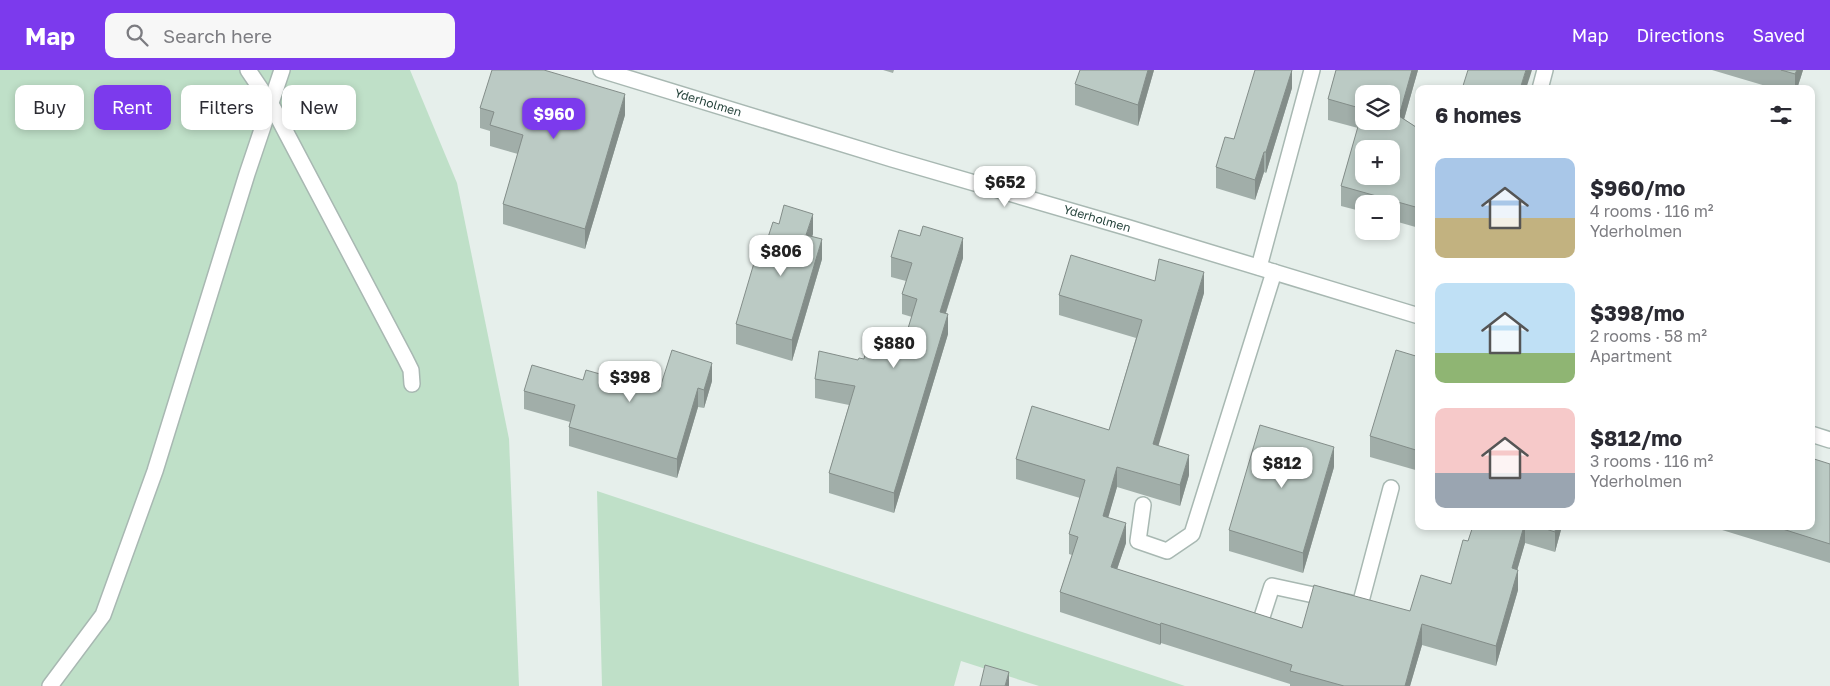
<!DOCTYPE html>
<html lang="en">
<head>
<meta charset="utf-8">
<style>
  :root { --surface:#fff; --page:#f7f7f7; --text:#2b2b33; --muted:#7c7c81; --accent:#7c3aed }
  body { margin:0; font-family:"Golos Text",sans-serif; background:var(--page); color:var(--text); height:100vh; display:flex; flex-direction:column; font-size:19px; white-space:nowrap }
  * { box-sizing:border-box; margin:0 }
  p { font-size:16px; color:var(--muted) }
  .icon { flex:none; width:28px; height:28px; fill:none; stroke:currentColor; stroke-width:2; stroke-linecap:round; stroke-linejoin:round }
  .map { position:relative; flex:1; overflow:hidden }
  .details { position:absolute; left:1415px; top:15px; width:400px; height:445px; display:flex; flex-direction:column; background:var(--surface); border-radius:10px; box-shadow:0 2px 8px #0003 }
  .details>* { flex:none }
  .hud { position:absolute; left:15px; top:15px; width:475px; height:45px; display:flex; gap:10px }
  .tools { position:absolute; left:1355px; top:15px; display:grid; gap:10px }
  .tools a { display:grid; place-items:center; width:45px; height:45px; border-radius:10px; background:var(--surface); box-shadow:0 2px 8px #0003; font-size:25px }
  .price { position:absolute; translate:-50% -42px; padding:0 11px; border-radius:10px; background:#fff; color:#222; font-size:16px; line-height:32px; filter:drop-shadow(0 1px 2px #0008) }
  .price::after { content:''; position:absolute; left:50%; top:30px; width:15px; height:11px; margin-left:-8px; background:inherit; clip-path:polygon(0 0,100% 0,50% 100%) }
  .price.on { background:var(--accent); color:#fff }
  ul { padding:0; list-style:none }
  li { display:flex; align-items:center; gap:15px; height:125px; padding:0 20px }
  li span { display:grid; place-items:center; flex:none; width:140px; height:100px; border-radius:10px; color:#555 }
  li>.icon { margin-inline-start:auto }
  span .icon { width:60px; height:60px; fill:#fffc; stroke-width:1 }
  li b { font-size:21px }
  h2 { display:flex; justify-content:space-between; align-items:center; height:60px; padding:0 20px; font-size:21px }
  .tag { padding:0 18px; border-radius:10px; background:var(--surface); box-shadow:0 2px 8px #0003; font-size:18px; line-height:45px }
  .tag.on { background:var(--accent); color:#fff }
  header { display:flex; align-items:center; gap:30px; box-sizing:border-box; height:70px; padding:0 25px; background:var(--accent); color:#fff }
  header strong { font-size:24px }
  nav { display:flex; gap:28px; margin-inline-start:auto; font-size:18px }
  .search { width:350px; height:45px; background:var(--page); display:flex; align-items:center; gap:12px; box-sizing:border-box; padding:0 18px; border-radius:10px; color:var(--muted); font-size:19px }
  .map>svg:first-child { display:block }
  .green { fill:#bfe0c8 }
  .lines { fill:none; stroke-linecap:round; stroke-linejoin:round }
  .lane-casing { stroke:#a8b8b2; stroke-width:18 }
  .street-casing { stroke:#a8b8b2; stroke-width:18 }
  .lane { stroke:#fff; stroke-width:15 }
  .street { stroke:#fff; stroke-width:15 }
  .wall { fill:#a1aea9 }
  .shaded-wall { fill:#838d89 }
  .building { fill:#bbcac4; stroke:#838d89; fill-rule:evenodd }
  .labels { text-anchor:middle; stroke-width:4; stroke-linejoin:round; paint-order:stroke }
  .street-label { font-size:12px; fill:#24423a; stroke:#f7fbf9 }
</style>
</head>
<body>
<header>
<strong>Map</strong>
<div class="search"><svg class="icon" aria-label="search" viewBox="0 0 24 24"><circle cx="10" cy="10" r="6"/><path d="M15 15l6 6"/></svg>Search here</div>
<nav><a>Map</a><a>Directions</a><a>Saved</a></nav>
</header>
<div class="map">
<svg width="1830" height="616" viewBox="0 0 1830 616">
  <rect width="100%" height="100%" fill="#e6efeb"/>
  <g class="green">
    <polygon points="0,0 410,0 457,113 509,369 519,616 0,616"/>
    <polygon points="597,421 1185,616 1039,616 961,591 954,616 602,616"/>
  </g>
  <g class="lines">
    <g class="lane-casing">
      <g id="lane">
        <polyline points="248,0 271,34 405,288 411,300 412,314"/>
        <polyline points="1540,19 1545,0"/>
        <polyline points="1259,197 1312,0"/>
        <polyline points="1143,435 1138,471 1167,481 1192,464 1274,202"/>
        <polyline points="1261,550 1272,516 1360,535 1391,418"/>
        <polyline points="50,616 103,545 155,401 247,104 282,0"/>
      </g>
    </g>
    <g class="street-casing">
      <g id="street">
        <path id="s1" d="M601,0L892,89L1129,158L1419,246"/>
        <polyline points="1811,364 1830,370"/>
      </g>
    </g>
    <use href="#lane" class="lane"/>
    <use href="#street" class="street"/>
  </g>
  <g class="wall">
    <polygon points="883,0 894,0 893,3"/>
    <polygon points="1154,0 1138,56 1075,35 1075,14"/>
    <polygon points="1292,0 1292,18 1266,103 1264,102 1255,130 1216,118 1216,97 1234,69"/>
    <polygon points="1336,0 1418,0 1404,49 1419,59 1419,158 1391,150 1391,134 1364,134 1364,142 1341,136 1341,116 1358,58 1328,50 1328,29"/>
    <polygon points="1712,0 1803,0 1797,19 1776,19"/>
    <polygon points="480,38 625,45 585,179 503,154 503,134 518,84 490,76 490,61 480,58"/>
    <polygon points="813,164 812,166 822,189 792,291 736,274 736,254 759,195"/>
    <polygon points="891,187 963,188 946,243 948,264 894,443 829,423 829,403 849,335 815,328 815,309 858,290 864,289 898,291 912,247 902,244 902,224 906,211 891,207"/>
    <polygon points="1155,211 1204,223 1158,375 1189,405 1180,436 1117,417 1108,447 1126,473 1117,499 1302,558 1410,541 1451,514 1468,471 1473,456 1562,456 1555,482 1525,473 1517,500 1518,520 1496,596 1422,575 1410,616 1290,616 1290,614 1161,573 1160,575 1060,542 1060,522 1072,485 1069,484 1069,464 1080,428 1016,409 1016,389 1109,360 1136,268 1059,245 1059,225"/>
    <polygon points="1419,287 1419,401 1370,387 1370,366"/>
    <polygon points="583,310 659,321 712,311 704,338 698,337 677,408 569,376 569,357 570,352 524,339 524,321"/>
    <polygon points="1830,394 1830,493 1709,456 1811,456"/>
    <polygon points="1334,397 1303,503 1229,481 1229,460"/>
  </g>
  <g class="shaded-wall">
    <polygon points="1148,0 1154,0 1138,56 1138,35"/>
    <polygon points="1292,0 1292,18 1266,103 1266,82"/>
    <polygon points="1412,0 1418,0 1399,67 1399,46"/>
    <polygon points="1526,0 1532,0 1526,19 1520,19"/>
    <polygon points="1797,0 1803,0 1797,19 1795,19 1795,4"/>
    <polygon points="625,24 625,45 585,179 585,159"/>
    <polygon points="1264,82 1264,102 1255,130 1255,110"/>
    <polygon points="813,144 813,164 806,185 806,165"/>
    <polygon points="963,168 963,188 940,261 940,242"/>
    <polygon points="822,169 822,189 792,291 792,270"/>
    <polygon points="1204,202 1204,223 1153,394 1153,374"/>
    <polygon points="948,244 948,264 894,443 894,423"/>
    <polygon points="712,293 712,311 704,338 704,320"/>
    <polygon points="698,318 698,337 677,408 677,389"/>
    <polygon points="1334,377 1334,397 1303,503 1303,483"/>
    <polygon points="1189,385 1189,405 1180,436 1180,415"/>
    <polygon points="1117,397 1117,417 1103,466 1103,446"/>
    <polygon points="1126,453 1126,473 1111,517 1111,497"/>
    <polygon points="1524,456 1525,456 1525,473 1512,518 1512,498"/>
    <polygon points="1556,456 1562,456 1555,482 1555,462"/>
    <polygon points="1518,500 1518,520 1496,596 1496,576"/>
    <polygon points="1161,553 1161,573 1160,575 1160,555"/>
    <polygon points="1422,554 1422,575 1410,616 1405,616"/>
    <polygon points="1009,602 1009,616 1005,616"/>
  </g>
  <g class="building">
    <polygon points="492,0 544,0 625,24 585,159 503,134 523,65 490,55 494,42 480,38"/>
    <polygon points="1080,0 1148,0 1138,35 1075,14"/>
    <polygon points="1255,0 1292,0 1266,82 1264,82 1255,110 1216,97 1225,67 1234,69"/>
    <path d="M1336,0H1412L1399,46L1419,59V138L1341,116L1363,39L1328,29ZM1364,24H1391V51H1364ZM1364,79H1391V106H1364Z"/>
    <polygon points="1468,0 1526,0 1520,19 1462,19"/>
    <polygon points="1781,0 1797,0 1795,4"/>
    <polygon points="784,135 813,144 806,165 822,169 792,270 736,254 754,193 759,195 773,152 779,154"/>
    <polygon points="923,156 963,168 940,242 948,244 894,423 829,403 855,316 815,309 819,281 858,290 859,288 864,289 866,281 898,291 917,229 902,224 912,193 891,187 899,160 920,166"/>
    <polygon points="1071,185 1155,211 1159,189 1204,202 1153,374 1189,385 1180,415 1117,397 1103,446 1126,453 1111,497 1302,558 1314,515 1410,541 1421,505 1451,514 1463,470 1468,471 1473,456 1524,456 1512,498 1518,500 1496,576 1422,554 1405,616 1344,616 1290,601 1292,595 1161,553 1160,555 1060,522 1078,467 1069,464 1085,410 1016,389 1032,336 1109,360 1142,250 1059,225"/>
    <polygon points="672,280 712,293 704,320 698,318 677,389 569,357 575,335 524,321 532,295 583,310 586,300 659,321"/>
    <polygon points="1396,280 1419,287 1419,381 1370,366"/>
    <polygon points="1260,355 1334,377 1303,483 1229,460"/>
    <polygon points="1811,388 1830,394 1830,474 1773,456 1811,456"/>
    <polygon points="1537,456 1556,456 1555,462"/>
    <polygon points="985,595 1009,602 1005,616 980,616"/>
  </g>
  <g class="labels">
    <g class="street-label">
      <text dy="4" stroke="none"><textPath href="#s1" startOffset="112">Yderholmen</textPath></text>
      <text dy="4" stroke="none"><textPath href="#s1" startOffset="518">Yderholmen</textPath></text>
    </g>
  </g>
</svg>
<div class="tools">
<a><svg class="icon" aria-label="layers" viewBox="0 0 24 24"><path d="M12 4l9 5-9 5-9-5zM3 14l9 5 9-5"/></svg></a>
<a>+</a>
<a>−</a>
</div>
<b class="price on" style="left:554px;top:70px">$960</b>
<b class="price" style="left:1005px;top:138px">$652</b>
<b class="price" style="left:781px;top:207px">$806</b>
<b class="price" style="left:894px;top:299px">$880</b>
<b class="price" style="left:630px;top:333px">$398</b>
<b class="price" style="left:1282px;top:419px">$812</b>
<div class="hud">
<a class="tag">Buy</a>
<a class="tag on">Rent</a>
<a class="tag">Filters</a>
<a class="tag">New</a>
</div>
<section class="details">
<h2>6 homes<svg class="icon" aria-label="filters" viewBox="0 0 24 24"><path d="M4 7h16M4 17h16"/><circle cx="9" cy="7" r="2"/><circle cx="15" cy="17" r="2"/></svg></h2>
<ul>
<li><span style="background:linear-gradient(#a9c7e8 60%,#c2b280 0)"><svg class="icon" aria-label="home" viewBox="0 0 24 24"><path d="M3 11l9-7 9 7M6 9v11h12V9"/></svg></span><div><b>$960/mo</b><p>4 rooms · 116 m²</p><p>Yderholmen</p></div></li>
<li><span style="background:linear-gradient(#bfe0f5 70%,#8fb573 0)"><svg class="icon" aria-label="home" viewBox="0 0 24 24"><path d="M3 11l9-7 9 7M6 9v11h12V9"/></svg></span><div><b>$398/mo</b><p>2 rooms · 58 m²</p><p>Apartment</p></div></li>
<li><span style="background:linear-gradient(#f6c9c9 65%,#9aa5b1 0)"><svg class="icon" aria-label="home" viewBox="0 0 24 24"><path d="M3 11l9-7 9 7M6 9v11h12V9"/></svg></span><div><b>$812/mo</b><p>3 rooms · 116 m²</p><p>Yderholmen</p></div></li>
</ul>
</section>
</div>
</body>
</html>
